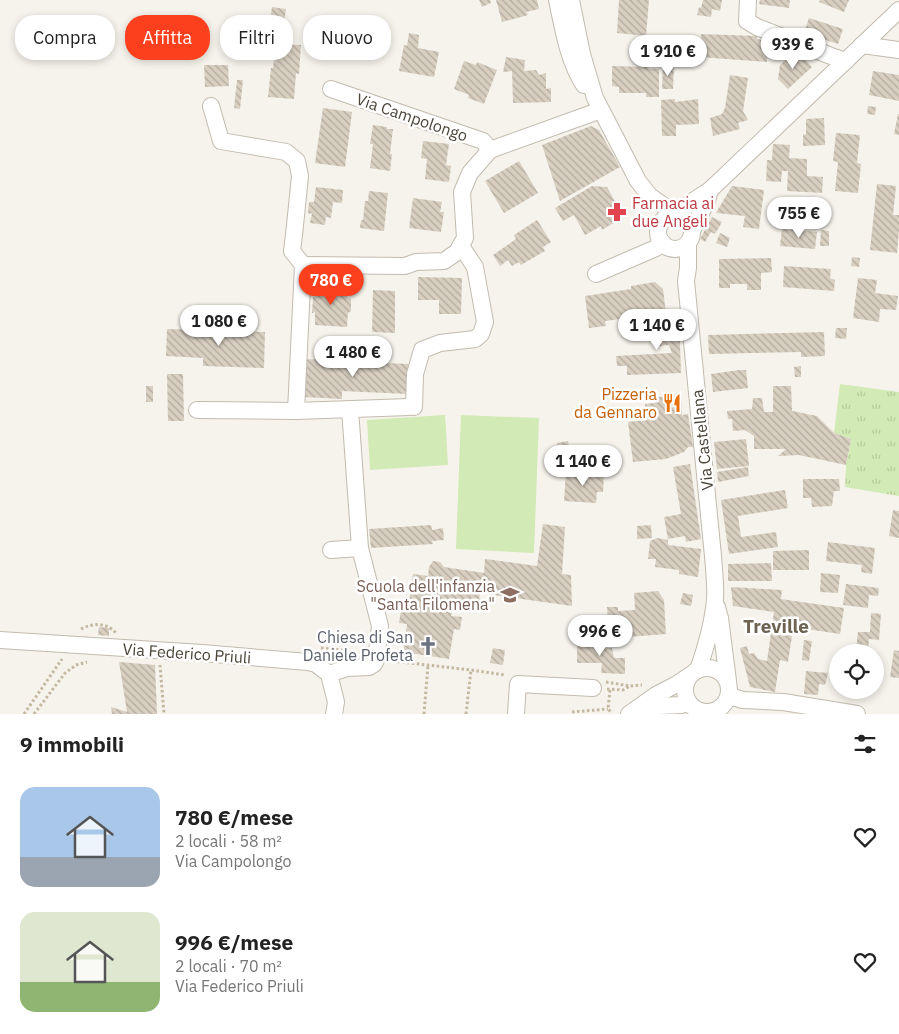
<!DOCTYPE html>
<html lang="it">
<head>
<meta charset="utf-8">
<style>
  :root { --surface:#fff; --page:#f2f2f2; --text:#222; --muted:#767676; --accent:#fc3f1d }
  body { margin:0; font-family:"IBM Plex Sans",sans-serif; background:var(--page); color:var(--text); height:100vh; display:flex; flex-direction:column; font-size:19px; white-space:nowrap }
  * { box-sizing:border-box; margin:0 }
  p { font-size:16px; color:var(--muted) }
  .icon { flex:none; width:28px; height:28px; fill:none; stroke:currentColor; stroke-width:2; stroke-linecap:round; stroke-linejoin:round }
  .map { position:relative; height:714px; overflow:hidden }
  .sheet { display:flex; flex-direction:column; background:var(--surface); flex:1 }
  .sheet>* { flex:none }
  .top-card { position:absolute; left:15px; top:15px; width:500px; height:45px; display:flex; gap:10px }
  .controls { position:absolute; left:829px; top:644px; display:grid; gap:10px }
  .controls a { display:grid; place-items:center; width:55px; height:55px; border-radius:50%; background:var(--surface); box-shadow:0 2px 8px #0003; font-size:25px }
  .price { position:absolute; translate:-50% -42px; padding:0 11px; border-radius:18px; background:#fff; color:#222; font-size:16px; line-height:32px; filter:drop-shadow(0 1px 2px #0008) }
  .price::after { content:''; position:absolute; left:50%; top:30px; width:15px; height:11px; margin-left:-8px; background:inherit; clip-path:polygon(0 0,100% 0,50% 100%) }
  .price.active { background:var(--accent); color:#fff }
  ul { padding:0; list-style:none }
  li { display:flex; align-items:center; gap:15px; height:125px; padding:0 20px }
  li span { display:grid; place-items:center; flex:none; width:140px; height:100px; border-radius:15px; color:#555 }
  li>.icon { margin-inline-start:auto }
  span .icon { width:60px; height:60px; fill:#fffc; stroke-width:1 }
  li b { font-size:21px }
  h2 { display:flex; justify-content:space-between; align-items:center; height:60px; padding:0 20px; font-size:21px }
  .pill { padding:0 18px; border-radius:20px; background:var(--surface); box-shadow:0 2px 8px #0003; font-size:18px; line-height:45px }
  .pill.active { background:var(--accent); color:#fff }
  .map>svg:first-child { display:block }
  .grass { fill:url(#grass-tufts) }
  .pitch { fill:#d2eab5 }
  .building { fill:url(#building-back-hatch) }
  .lines { fill:none; stroke-linecap:round; stroke-linejoin:round }
  .minor-casing { stroke:#c2bbae; stroke-width:18 }
  .path { stroke:#c4b79f; stroke-width:3; stroke-dasharray:2.5 2.5; stroke-linecap:butt }
  .minor { stroke:#fff; stroke-width:16 }
  .labels { text-anchor:middle; stroke-width:5; stroke-linejoin:round; paint-order:stroke }
  .street-label { font-size:16px; fill:#4b4439; stroke:#fff }
  .health-label { font-size:16px; fill:#be3a42; stroke:#fff; text-anchor:start }
  .food-label { font-size:16px; fill:#c56008; stroke:#fff; text-anchor:end }
  .education-label { font-size:16px; fill:#785e54; stroke:#fff; text-anchor:end }
  .worship-label { font-size:16px; fill:#5b616d; stroke:#fff; text-anchor:end }
  .quarter-label { font-size:19px; font-weight:bold; fill:#6e6250; stroke:#fff }
</style>
</head>
<body>
<div class="map">
<svg width="899" height="714" viewBox="0 0 899 714">
  <defs>
    <pattern id="grass-tufts" width="24" height="20" patternUnits="userSpaceOnUse" patternTransform="scale(1.25)"><rect width="24" height="20" fill="#d2eab5"/><path d="M3 7l-1-3M5 7V3M7 7l1-3M15 17l-1-3M17 17v-4M19 17l1-3" fill="none" stroke="#b6ca9c"/></pattern>
    <pattern id="building-back-hatch" width="6" height="6" patternUnits="userSpaceOnUse" patternTransform="scale(1.25)"><rect width="6" height="6" fill="#d8cfc1"/><path d="M-1 5l2 2M0 0l6 6M5-1l2 2" fill="none" stroke="#b1aa9e"/></pattern>
  </defs>
  <rect width="100%" height="100%" fill="#f6f3ec"/>
  <polygon class="grass" points="840,384 899,392 899,496 845,487 846,465 851,439 834,433"/>
  <g class="pitch">
    <polygon points="445,415 448,465 370,470 367,420"/>
    <polygon points="461,415 539,418 534,553 456,549"/>
  </g>
  <g class="building">
    <polygon points="479,0 490,0 491,3 482,7"/>
    <polygon points="496,0 537,0 539,9 526,12 528,15 502,22"/>
    <polygon points="619,0 649,0 646,36 617,33"/>
    <polygon points="703,0 722,0 720,11 712,9 711,17 697,15 699,7 701,8"/>
    <polygon points="760,0 790,0 789,8 759,4"/>
    <polygon points="820,0 849,0 844,12 819,2"/>
    <polygon points="272,7 286,9 284,23 270,20"/>
    <polygon points="809,18 843,29 838,44 804,33"/>
    <polygon points="357,19 372,23 370,32 376,33 371,59 332,52 337,26 356,29"/>
    <polygon points="409,33 419,35 418,48 439,52 434,77 399,71 404,45 407,46"/>
    <polygon points="701,34 757,36 757,39 768,41 767,62 700,57"/>
    <polygon points="665,42 672,42 671,61 664,61"/>
    <polygon points="276,44 301,45 299,74 296,73 294,99 268,97 271,68 273,68"/>
    <polygon points="790,56 804,58 812,67 788,89 778,79 780,65"/>
    <polygon points="506,57 525,60 524,71 536,70 539,75 546,73 546,89 551,88 551,102 513,103 512,71 503,72"/>
    <polygon points="464,61 476,65 477,62 497,70 484,104 468,98 469,95 454,89"/>
    <polygon points="204,65 228,65 229,86 205,87"/>
    <polygon points="663,65 674,65 673,89 662,89"/>
    <polygon points="612,66 649,67 648,69 659,69 659,97 646,97 646,93 619,93 619,87 612,86"/>
    <polygon points="873,71 899,75 899,101 869,95"/>
    <polygon points="730,75 748,78 743,111 748,120 738,123 740,129 713,136 710,118 722,114 725,108"/>
    <polygon points="237,80 243,80 240,109 234,108"/>
    <polygon points="675,99 675,102 698,99 699,124 676,125 676,136 662,136 661,100"/>
    <polygon points="868,106 876,107 875,115 867,114"/>
    <polygon points="323,108 352,112 345,167 315,163"/>
    <polygon points="898,114 899,114 899,135 894,134"/>
    <polygon points="824,118 825,145 803,146 803,135 806,134 806,119"/>
    <polygon points="373,125 387,127 387,129 393,129 390,154 392,154 390,171 370,168 373,144 370,144"/>
    <polygon points="591,126 599,130 620,167 560,201 542,145"/>
    <polygon points="836,133 860,135 857,163 861,164 858,193 835,191 838,162 833,161"/>
    <polygon points="423,141 449,144 446,165 451,166 449,182 425,179 427,159 421,158"/>
    <polygon points="773,144 790,145 789,158 807,159 807,176 823,177 822,193 787,191 788,171 782,171 781,182 766,181 767,160 772,160"/>
    <polygon points="519,161 538,193 504,213 485,181"/>
    <polygon points="877,184 896,186 893,215 899,215 899,230 897,253 870,250"/>
    <polygon points="592,186 607,187 621,212 620,218 615,222 602,230 601,226 585,235 574,215 563,221 555,208"/>
    <polygon points="732,186 764,190 759,229 743,227 745,216 716,213"/>
    <polygon points="316,187 343,190 342,203 333,202 331,218 326,217 325,225 310,223 312,213 308,214 309,202 314,202"/>
    <polygon points="369,191 388,193 384,231 360,228 361,220 363,220 365,201 368,201"/>
    <polygon points="413,198 442,202 440,212 444,212 441,232 409,228"/>
    <polygon points="794,209 807,211 806,223 793,222"/>
    <polygon points="712,217 722,222 715,234 711,232 705,242 700,239"/>
    <polygon points="537,220 551,242 543,247 545,251 521,265 519,262 512,266 508,260 500,266 493,255 516,239 514,235"/>
    <polygon points="782,229 817,232 815,249 780,246"/>
    <polygon points="821,230 829,231 829,246 820,246"/>
    <polygon points="720,233 730,238 727,247 716,243"/>
    <polygon points="852,257 860,258 859,267 851,266"/>
    <polygon points="771,258 772,272 761,273 761,290 747,290 747,284 730,284 730,288 719,288 719,259"/>
    <polygon points="784,266 831,269 830,278 835,280 834,291 783,287"/>
    <polygon points="418,277 462,278 461,314 439,314 439,300 418,300"/>
    <polygon points="858,278 877,280 875,293 898,296 896,310 880,309 879,322 853,318"/>
    <polygon points="655,282 663,289 666,313 605,321 606,326 589,328 585,296 631,289 631,286"/>
    <polygon points="315,286 348,287 347,298 351,299 351,311 348,313 347,327 315,325 315,312 312,313 313,297 315,297"/>
    <polygon points="373,290 395,291 395,333 372,332"/>
    <polygon points="679,317 681,373 627,375 627,366 617,366 616,356 672,353 669,345 659,346 659,331 646,332 645,320"/>
    <polygon points="836,328 847,328 846,339 835,338"/>
    <polygon points="167,329 265,332 264,368 203,366 203,358 166,356"/>
    <polygon points="824,332 825,356 801,357 801,352 709,354 708,335"/>
    <polygon points="306,359 408,364 407,394 342,391 342,399 304,397"/>
    <polygon points="801,366 801,377 795,377 794,367"/>
    <polygon points="739,370 746,370 748,388 713,392 711,374"/>
    <polygon points="167,374 183,374 184,421 168,421"/>
    <rect x="146" y="386" width="7" height="16"/>
    <polygon points="773,386 791,386 792,411 817,416 834,433 851,439 846,465 799,455 778,456 786,449 754,449 754,436 745,430 733,431 732,419 728,419 727,411 752,409 753,398 762,398 764,412 773,412"/>
    <polygon points="681,396 682,415 688,414 693,447 688,447 684,452 666,459 633,462 628,422 646,420 645,404 655,403 655,397"/>
    <polygon points="746,439 749,466 717,469 714,442"/>
    <polygon points="568,441 572,466 561,468 557,443"/>
    <polygon points="690,464 701,539 686,542 685,536 668,539 664,517 681,514 673,467"/>
    <polygon points="748,467 749,476 718,482 717,472"/>
    <polygon points="566,472 604,475 603,492 597,492 596,503 564,501"/>
    <polygon points="803,479 839,479 840,491 834,491 832,506 812,507 811,498 803,498"/>
    <polygon points="785,490 788,508 738,516 741,537 776,532 778,547 729,554 721,500"/>
    <polygon points="893,510 899,511 899,538 889,536"/>
    <polygon points="543,524 565,527 562,574 571,575 572,606 480,593 478,611 453,607 451,616 462,617 460,630 454,629 449,659 403,652 407,624 399,623 401,610 408,609 413,574 428,576 429,567 433,561 440,562 444,567 484,573 485,559 537,566"/>
    <polygon points="431,525 432,530 443,528 444,540 432,541 433,544 371,548 369,529"/>
    <polygon points="651,525 652,538 637,539 637,526"/>
    <polygon points="657,538 668,540 668,545 701,549 698,577 679,574 679,570 655,567 656,559 648,559 650,541"/>
    <polygon points="828,542 875,548 872,574 861,572 862,565 826,561"/>
    <polygon points="809,550 809,570 773,570 773,551"/>
    <polygon points="771,563 772,581 728,581 728,564"/>
    <polygon points="821,573 840,575 838,593 820,592"/>
    <polygon points="846,584 879,588 878,596 869,595 868,608 843,605"/>
    <polygon points="731,587 782,590 781,599 844,608 840,634 786,626 784,634 792,636 788,662 780,660 775,692 750,687 740,648 747,646 749,654 754,653 758,659 767,661 774,612 733,606"/>
    <polygon points="658,591 664,600 666,634 616,638 612,623 608,623 607,607 618,607 618,611 635,610 634,593"/>
    <polygon points="683,593 693,595 691,606 680,604"/>
    <polygon points="871,613 881,614 879,640 869,639 868,650 856,650 858,632 870,632"/>
    <rect x="578" y="617" width="19" height="12"/>
    <polygon points="99,627 109,628 109,636 98,635"/>
    <polygon points="804,640 812,641 809,661 802,660"/>
    <polygon points="577,641 599,642 601,648 612,648 614,658 625,658 625,674 601,673 602,663 577,663"/>
    <polygon points="493,648 505,650 503,665 490,663"/>
    <polygon points="894,650 899,651 899,678 890,677"/>
    <polygon points="875,654 879,655 876,672 875,672"/>
    <polygon points="119,662 155,665 157,714 112,714 111,707 127,712"/>
    <polygon points="806,671 828,673 825,685 819,684 818,695 804,694"/>
  </g>
  <g class="lines">
    <g class="minor-casing">
      <g id="minor">
        <path d="M557,0C563,28 568,61 584,85"/>
        <polyline points="571,0 582,54 595,98 638,181 650,196 664,206 674,216"/>
        <polyline points="748,0 747,21 757,27 831,56 846,61"/>
        <polyline points="862,45 899,50"/>
        <polyline points="331,89 483,141 490,150"/>
        <polyline points="211,106 221,141 286,152 297,161 300,176 294,235 292,251 303,265 296,411 409,407"/>
        <circle cx="675" cy="232" r="17"/>
        <polyline points="676,216 690,203 710,190 899,10"/>
        <polyline points="692,231 707,201 710,190"/>
        <path d="M688,243V268L686,281L713,556C714,570 716,586 715,600C713,621 705,650 698,670"/>
        <polyline points="303,265 405,266 416,262 444,261 457,252 465,238 462,192 470,173 490,150 601,110"/>
        <polyline points="596,274 656,248 663,243"/>
        <polyline points="414,407 415,374 422,350 440,343 475,339 481,334 485,322 475,267 461,246"/>
        <polyline points="197,410 296,411"/>
        <polyline points="331,550 360,548"/>
        <polyline points="717,607 720,618 728,681"/>
        <polyline points="0,640 202,653 308,662 316,664 329,674 336,702 334,714"/>
        <circle cx="707" cy="690" r="22"/>
        <polyline points="329,674 347,668 369,667 374,664 376,660 380,626 360,548 350,409"/>
        <polyline points="729,696 743,700 783,702 857,714"/>
        <polyline points="639,711 658,706 681,705 689,703"/>
        <polyline points="516,714 518,684 593,688"/>
        <polyline points="629,714 656,695 677,684 689,676"/>
      </g>
    </g>
    <g class="path">
      <path d="M81,629C93,623 106,622 116,633"/>
      <polyline points="321,648 350,651"/>
      <polyline points="392,661 471,670 505,675"/>
      <polyline points="160,665 164,714"/>
      <polyline points="606,682 630,686 642,685"/>
      <polyline points="607,689 623,690 630,686"/>
      <polyline points="610,690 608,709 611,712"/>
      <polyline points="572,712 608,709"/>
      <polyline points="24,714 62,659"/>
      <polyline points="34,714 65,673 76,665 87,662"/>
      <polyline points="424,714 428,665"/>
      <polyline points="466,714 471,670"/>
    </g>
    <use href="#minor" class="minor"/>
  </g>
  <defs>
    <g id="pharmacy-bare" transform="scale(1.5)"><path d="M-2-6h4v4h4v4h-4v4h-4v-4h-4v-4h4Z" fill="#e0444e" stroke="#fff" stroke-width="2.5" paint-order="stroke"/></g>
    <g id="restaurant-bare" transform="scale(1.5)"><path d="M-5-6h1v4h1v-4h1v4h1v-4h1v5L-1.5 .5V6h-2V.5L-5-1ZM5-6V6H3V1.5H1.5Q1.5-4 5-6Z" fill="#e8710a" stroke="#fff" stroke-width="2.5" paint-order="stroke"/></g>
    <g id="school-bare" transform="scale(1.5)"><path d="M0-5L7-2L0 1L-7-2ZM-4 1L0 2.5L4 1V4Q0 6-4 4Z" fill="#8d6e63" stroke="#fff" stroke-width="2.5" paint-order="stroke"/></g>
    <g id="church-bare" transform="scale(1.5)"><path d="M-1.2-6h2.4v3.5h3.3v2.4h-3.3V6h-2.4V-.1h-3.3v-2.4h3.3Z" fill="#6b7280" stroke="#fff" stroke-width="2.5" paint-order="stroke"/></g>
  </defs>
  <g fill-rule="evenodd">
    <use href="#pharmacy-bare" x="617" y="212"/>
    <use href="#restaurant-bare" x="672" y="403"/>
    <use href="#school-bare" x="510" y="595"/>
    <use href="#church-bare" x="428" y="646"/>
  </g>
  <g class="labels">
    <g class="street-label">
      <text transform="translate(412 117) rotate(19)" y="6">Via Campolongo</text>
      <text transform="translate(702 440) rotate(-96)" y="6">Via Castellana</text>
      <text transform="translate(187 653) rotate(4)" y="6">Via Federico Priuli</text>
    </g>
    <g class="health-label">
      <text x="632" y="209">Farmacia ai<tspan x="632" dy="18">due Angeli</tspan></text>
    </g>
    <g class="food-label">
      <text x="657" y="400">Pizzeria<tspan x="657" dy="18">da Gennaro</tspan></text>
    </g>
    <g class="education-label">
      <text x="495" y="592">Scuola dell'infanzia<tspan x="495" dy="18">"Santa Filomena"</tspan></text>
    </g>
    <g class="worship-label">
      <text x="413" y="643">Chiesa di San<tspan x="413" dy="18">Daniele Profeta</tspan></text>
    </g>
    <g class="quarter-label">
      <text x="776" y="633">Treville</text>
    </g>
  </g>
</svg>
<div class="controls">
<a><svg class="icon" aria-label="locate" viewBox="0 0 24 24"><circle cx="12" cy="12" r="6"/><path d="M12 2v4M12 18v4M2 12h4M18 12h4"/></svg></a>
</div>
<b class="price" style="left:793px;top:70px">939 €</b>
<b class="price" style="left:668px;top:77px">1 910 €</b>
<b class="price" style="left:799px;top:239px">755 €</b>
<b class="price active" style="left:331px;top:306px">780 €</b>
<b class="price" style="left:219px;top:347px">1 080 €</b>
<b class="price" style="left:657px;top:351px">1 140 €</b>
<b class="price" style="left:353px;top:378px">1 480 €</b>
<b class="price" style="left:583px;top:487px">1 140 €</b>
<b class="price" style="left:600px;top:657px">996 €</b>
<div class="top-card">
<a class="pill">Compra</a>
<a class="pill active">Affitta</a>
<a class="pill">Filtri</a>
<a class="pill">Nuovo</a>
</div>
</div>
<section class="sheet">
<h2>9 immobili<svg class="icon" aria-label="filters" viewBox="0 0 24 24"><path d="M4 7h16M4 17h16"/><circle cx="9" cy="7" r="2"/><circle cx="15" cy="17" r="2"/></svg></h2>
<ul>
<li><span style="background:linear-gradient(#a9c7e8 70%,#9aa5b1 0)"><svg class="icon" aria-label="home" viewBox="0 0 24 24"><path d="M3 11l9-7 9 7M6 9v11h12V9"/></svg></span><div><b>780 €/mese</b><p>2 locali · 58 m²</p><p>Via Campolongo</p></div><svg class="icon" aria-label="heart" viewBox="0 0 24 24"><path d="M12 20l-8-8c-3-5 5-10 8-4 3-6 11-1 8 4z"/></svg></li>
<li><span style="background:linear-gradient(#dfe7d0 70%,#8fb573 0)"><svg class="icon" aria-label="home" viewBox="0 0 24 24"><path d="M3 11l9-7 9 7M6 9v11h12V9"/></svg></span><div><b>996 €/mese</b><p>2 locali · 70 m²</p><p>Via Federico Priuli</p></div><svg class="icon" aria-label="heart" viewBox="0 0 24 24"><path d="M12 20l-8-8c-3-5 5-10 8-4 3-6 11-1 8 4z"/></svg></li>
</ul>
</section>
</body>
</html>
